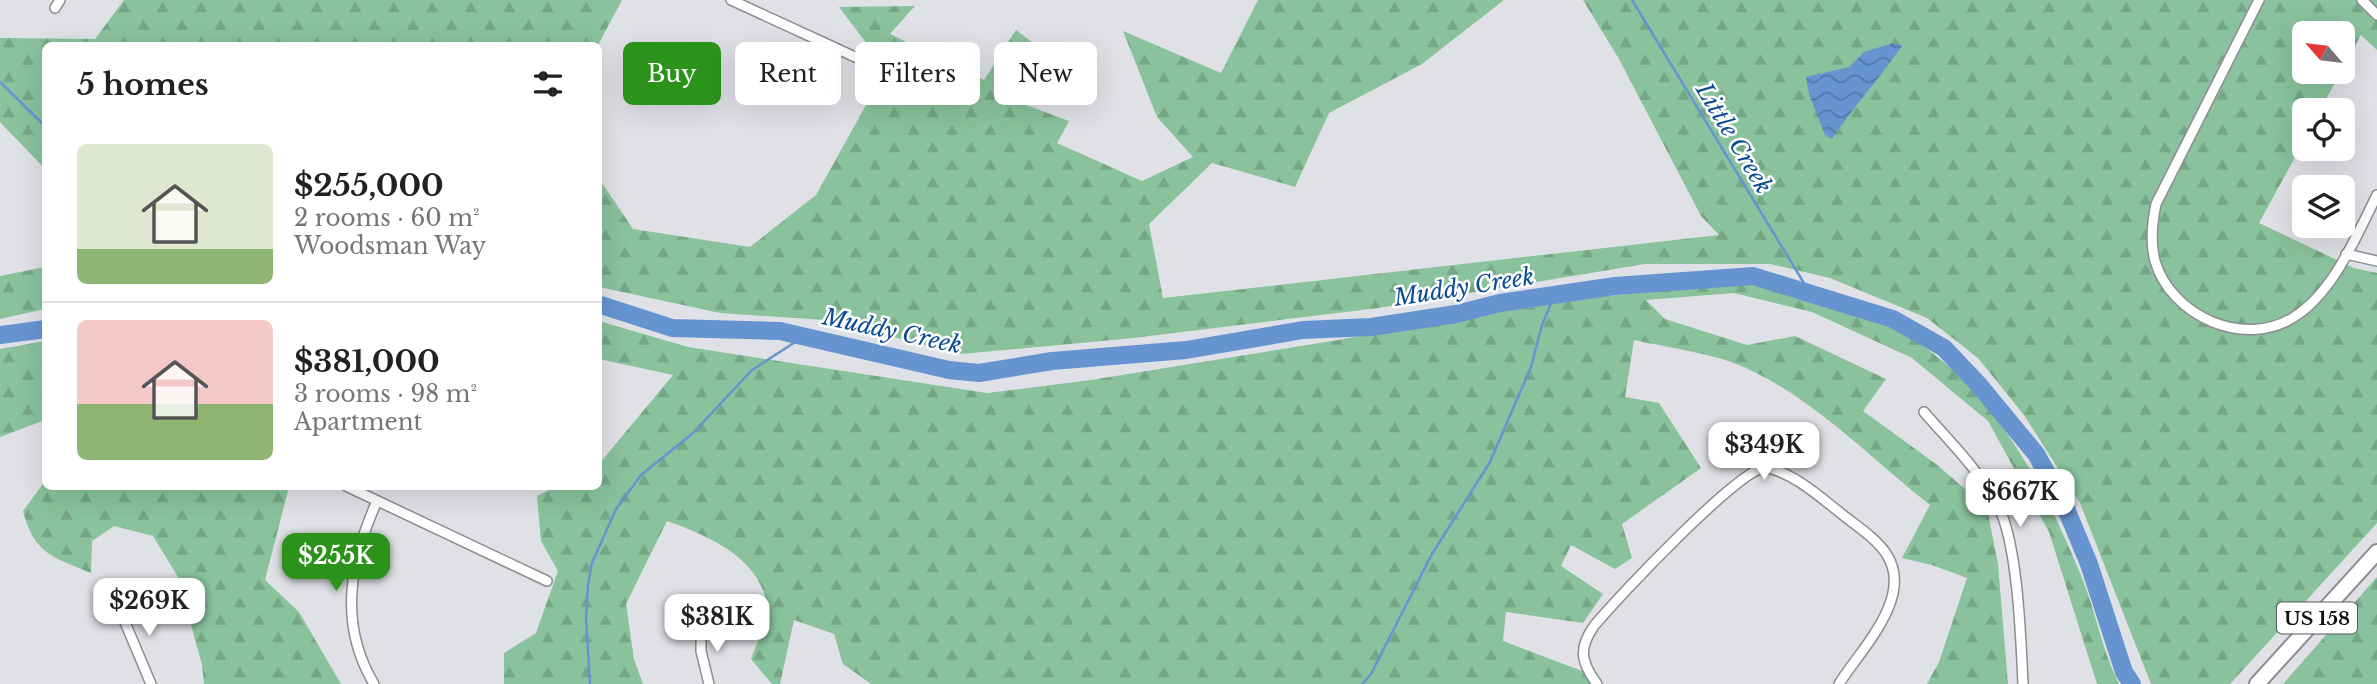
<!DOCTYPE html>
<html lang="en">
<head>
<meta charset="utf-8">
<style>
  :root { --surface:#fff; --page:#f6f6f6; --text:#202124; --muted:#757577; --line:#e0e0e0; --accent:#2b9319 }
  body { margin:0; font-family:"Libre Baskerville",serif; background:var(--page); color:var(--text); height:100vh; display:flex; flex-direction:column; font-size:26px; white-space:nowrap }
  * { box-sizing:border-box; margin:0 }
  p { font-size:23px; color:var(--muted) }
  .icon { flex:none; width:38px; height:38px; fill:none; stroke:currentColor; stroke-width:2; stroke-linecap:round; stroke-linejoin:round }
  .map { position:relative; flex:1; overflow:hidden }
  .details { position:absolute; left:42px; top:42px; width:560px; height:448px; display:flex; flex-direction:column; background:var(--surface); border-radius:10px; box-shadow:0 7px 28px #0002 }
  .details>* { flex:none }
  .banner { position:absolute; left:623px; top:42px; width:665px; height:63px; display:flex; gap:14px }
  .needle { width:46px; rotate:298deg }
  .tools { position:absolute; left:2292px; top:21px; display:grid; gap:14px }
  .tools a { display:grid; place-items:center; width:63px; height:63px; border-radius:10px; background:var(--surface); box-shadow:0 7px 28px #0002; font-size:35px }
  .price { position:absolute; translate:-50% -60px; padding:0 16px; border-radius:14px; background:#fff; color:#222; font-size:23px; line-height:46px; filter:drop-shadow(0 2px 4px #0008) }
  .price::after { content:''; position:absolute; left:50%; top:42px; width:21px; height:16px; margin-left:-10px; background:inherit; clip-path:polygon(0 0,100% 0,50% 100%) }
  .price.selected { background:var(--accent); color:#fff }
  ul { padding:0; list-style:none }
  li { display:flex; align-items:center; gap:21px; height:175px; padding:0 35px }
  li+li { border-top:2px solid var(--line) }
  li span { display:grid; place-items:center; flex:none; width:196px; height:140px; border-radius:10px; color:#555 }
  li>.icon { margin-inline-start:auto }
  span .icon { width:84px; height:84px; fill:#fffc; stroke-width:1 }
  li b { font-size:30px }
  h2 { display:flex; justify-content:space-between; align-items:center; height:84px; padding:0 35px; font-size:30px }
  .chip { padding:0 24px; border-radius:10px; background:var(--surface); box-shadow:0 7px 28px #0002; font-size:24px; line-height:63px }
  .chip.selected { background:var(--accent); color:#fff }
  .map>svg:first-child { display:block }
  .forest { fill:url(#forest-firs) }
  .water { fill:url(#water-waves) }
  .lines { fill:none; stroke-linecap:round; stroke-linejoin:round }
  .stream { stroke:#6694d1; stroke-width:2.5 }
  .river { stroke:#6694d1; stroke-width:18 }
  .street-casing { stroke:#8c8d92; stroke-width:12 }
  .primary-casing { stroke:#8c8d92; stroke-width:18 }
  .street { stroke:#fff; stroke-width:9 }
  .primary { stroke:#fff; stroke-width:14 }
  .labels { text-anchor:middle; stroke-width:5; stroke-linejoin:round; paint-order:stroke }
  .shield { fill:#fff; stroke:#575858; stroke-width:2 }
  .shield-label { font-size:19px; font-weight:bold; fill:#0f1011 }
  .water-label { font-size:23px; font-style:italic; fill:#0a4b94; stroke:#fff }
</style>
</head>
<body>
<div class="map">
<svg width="2377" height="684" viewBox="0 0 2377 684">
  <defs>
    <pattern id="forest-firs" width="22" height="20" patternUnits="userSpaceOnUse" patternTransform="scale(1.75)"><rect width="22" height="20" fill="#89c29c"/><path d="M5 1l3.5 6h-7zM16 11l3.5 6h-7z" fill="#75a685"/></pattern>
    <pattern id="water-waves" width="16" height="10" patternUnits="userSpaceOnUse" patternTransform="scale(1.75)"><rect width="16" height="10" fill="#6694d1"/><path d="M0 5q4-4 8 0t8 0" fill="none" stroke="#5277a8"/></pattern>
  </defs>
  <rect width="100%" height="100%" fill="#e0e1e6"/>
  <g class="forest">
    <polygon points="124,0 622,0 598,45 46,46 45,169 0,122 0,38 95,39"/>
    <polygon points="1258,0 1504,0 1422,64 1329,113 1295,187 1212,163 1149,224 1163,298 1719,235 1701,216 1619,59 1583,0 2377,0 2377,50 2361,35 2343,68 2343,33 2305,33 2305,72 2341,72 2320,110 2305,110 2305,139 2259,223 2354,268 2377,273 2377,523 2230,684 2151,684 2080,503 2024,415 1978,358 1927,318 1830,278 1770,264 1645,264 1378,308 1134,338 961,354 825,320 720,313 599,287 598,177 633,229 750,247 816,195 886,69 839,7 915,6 890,34 984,80 1016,30 1036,45 1026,105 1069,121 1057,143 1142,181 1193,157 1157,117 1123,31 1221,73"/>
    <polygon points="45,267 45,309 0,319 0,276"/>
    <path d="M1750,281C1791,293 1834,302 1873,318C1982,364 2040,476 2082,578C2096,612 2102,651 2119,684H2097L2049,532L1988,421L1912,358L1812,312L1734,293L1646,300L1665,319L1747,345L1795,336L1886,379L1863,411L1936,464L1987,508L1998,564L2008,684H1927L1939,662L1967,578L1932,565L1902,558L1930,505C1868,456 1816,400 1744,367C1716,354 1665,347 1634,340L1625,397L1659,403L1701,468L1622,524L1632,558L1615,569L1571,545L1561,566L1603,594L1583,623L1506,612L1503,641L1582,671L1590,684H871L843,664L834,634L794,620L780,684H772L751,659C756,644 768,622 767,608C763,559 707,535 667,521L626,604L634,659L643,684H504V653L536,633L558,571L541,541L537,496L554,487L598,486L599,464L673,375L599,359V321L688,347L987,393L1091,380L1338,340L1542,303Z"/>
    <polygon points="45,341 45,420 0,437 0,349"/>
    <path d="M45,481L46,486L289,487L265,580L299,612L341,684H204L202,665L178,577L153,536L114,526L92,541L91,573C53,557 34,554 23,511Z"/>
    <polygon points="2377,577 2377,684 2283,684"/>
  </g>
  <path class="water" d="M1893,43L1902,46C1879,79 1854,106 1832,139L1825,135L1809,94L1806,77L1849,67L1864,52Z"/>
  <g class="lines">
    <g class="stream">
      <polyline points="1632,0 1810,293"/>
      <polyline points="0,82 46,127"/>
      <polyline points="590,684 586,618 588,584 592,563 616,509 641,475 693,433 752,370 803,337"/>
      <polyline points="1362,684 1371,674 1432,554 1490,462 1531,367 1542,325 1554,296"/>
    </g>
    <g class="river">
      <polyline points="598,304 672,328 780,331 949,370 979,373 1052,361 1186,350 1303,330 1371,327 1456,314 1500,303 1615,286 1753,276 1893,319 1944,348 1979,385 2036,454 2064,504 2089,564 2124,672 2132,684"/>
      <polyline points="0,335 46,329"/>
    </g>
    <g class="street-casing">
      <g id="street">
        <polyline points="731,0 855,57"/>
        <path d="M2259,0L2156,204C2152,223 2150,242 2155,261C2171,316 2244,349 2294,317C2334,292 2356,236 2377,195"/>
        <polyline points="2362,0 2377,15"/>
        <polyline points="55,8 60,0"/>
        <polyline points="2346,254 2377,261"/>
        <path d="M1924,412C1949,441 1979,470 1997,504C2018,541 2021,641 2023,684"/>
        <polyline points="346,486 547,581"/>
        <polyline points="116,601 151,684"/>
        <polyline points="701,628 701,651 709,684"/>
        <path d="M374,684C338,624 350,562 377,501"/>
        <path d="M1597,684C1581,662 1578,649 1594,626C1618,597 1736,472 1765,467C1794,473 1820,497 1843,515C1858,527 1877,539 1887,555C1914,598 1860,650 1839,684"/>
      </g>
    </g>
    <g class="primary-casing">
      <polyline id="primary" points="2257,684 2377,552"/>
    </g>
    <use href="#street" class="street"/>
    <use href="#primary" class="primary"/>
  </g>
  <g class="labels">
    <rect class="shield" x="2277" y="602.5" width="80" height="31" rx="5"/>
    <g class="shield-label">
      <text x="2317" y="625">US 158</text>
    </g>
    <g class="water-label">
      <text transform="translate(1734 138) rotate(59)" y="8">Little Creek</text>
      <text transform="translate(1464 287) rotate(-9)" y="8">Muddy Creek</text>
      <text transform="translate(892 331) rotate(12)" y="8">Muddy Creek</text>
    </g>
  </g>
</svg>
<div class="tools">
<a><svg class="needle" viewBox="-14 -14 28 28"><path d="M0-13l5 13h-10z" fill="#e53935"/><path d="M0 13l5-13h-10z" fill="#757577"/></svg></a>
<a><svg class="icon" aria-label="locate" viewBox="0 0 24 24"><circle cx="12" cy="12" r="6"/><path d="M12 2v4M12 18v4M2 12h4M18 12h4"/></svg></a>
<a><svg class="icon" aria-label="layers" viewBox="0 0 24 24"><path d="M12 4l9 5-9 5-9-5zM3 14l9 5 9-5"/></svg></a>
</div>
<b class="price" style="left:1764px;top:482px">$349K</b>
<b class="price" style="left:2020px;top:529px">$667K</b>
<b class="price selected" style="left:336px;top:593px">$255K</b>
<b class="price" style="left:149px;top:638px">$269K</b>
<b class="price" style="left:717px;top:654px">$381K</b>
<div class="banner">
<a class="chip selected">Buy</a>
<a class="chip">Rent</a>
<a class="chip">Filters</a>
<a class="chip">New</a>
</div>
<section class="details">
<h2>5 homes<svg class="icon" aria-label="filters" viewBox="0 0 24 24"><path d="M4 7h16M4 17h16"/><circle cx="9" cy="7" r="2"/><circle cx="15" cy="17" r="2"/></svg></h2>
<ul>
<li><span style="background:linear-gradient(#dfe7d0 75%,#8fb573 0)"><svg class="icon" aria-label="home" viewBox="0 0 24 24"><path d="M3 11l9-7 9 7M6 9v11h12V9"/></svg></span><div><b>$255,000</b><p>2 rooms · 60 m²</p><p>Woodsman Way</p></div></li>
<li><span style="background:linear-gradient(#f6c9c9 60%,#8fb573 0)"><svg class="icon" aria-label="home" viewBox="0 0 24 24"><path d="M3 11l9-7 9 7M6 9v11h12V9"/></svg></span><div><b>$381,000</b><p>3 rooms · 98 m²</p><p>Apartment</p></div></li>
</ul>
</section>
</div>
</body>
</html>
